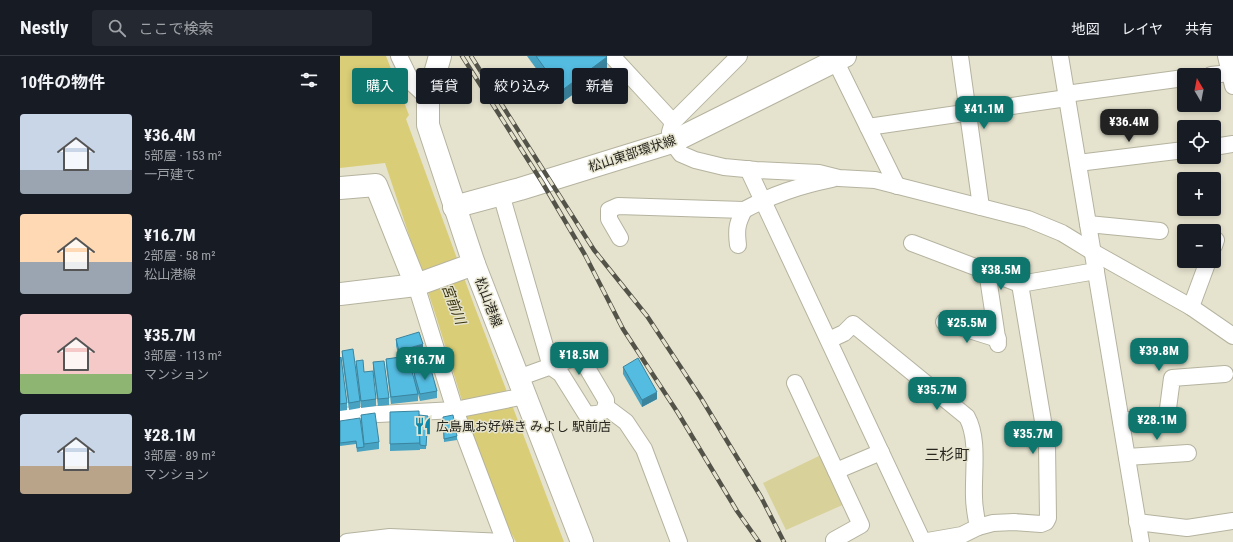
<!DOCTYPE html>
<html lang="ja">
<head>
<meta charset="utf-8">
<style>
  :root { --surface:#171b24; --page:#242831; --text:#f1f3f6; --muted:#9ea1a6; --line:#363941; --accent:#0f766e }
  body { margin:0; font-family:"Roboto Condensed","Noto Sans JP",sans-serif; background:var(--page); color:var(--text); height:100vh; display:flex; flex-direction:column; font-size:15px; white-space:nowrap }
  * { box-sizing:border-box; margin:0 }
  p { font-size:13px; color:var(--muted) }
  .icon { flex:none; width:22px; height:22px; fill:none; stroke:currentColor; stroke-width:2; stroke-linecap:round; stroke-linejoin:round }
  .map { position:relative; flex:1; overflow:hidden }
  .panel { display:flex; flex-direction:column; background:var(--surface); width:340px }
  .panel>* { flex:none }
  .guide { position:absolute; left:12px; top:12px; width:380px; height:36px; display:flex; gap:8px }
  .needle { width:26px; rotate:350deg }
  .controls { position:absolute; left:837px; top:12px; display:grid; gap:8px }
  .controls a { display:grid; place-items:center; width:44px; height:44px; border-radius:4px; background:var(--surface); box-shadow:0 2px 6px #0003; font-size:20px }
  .price { position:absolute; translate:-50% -34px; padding:0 9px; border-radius:8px; background:var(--accent); color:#fff; font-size:13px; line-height:26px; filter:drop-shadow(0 1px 2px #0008) }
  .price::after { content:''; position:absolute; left:50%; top:24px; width:12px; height:9px; margin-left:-6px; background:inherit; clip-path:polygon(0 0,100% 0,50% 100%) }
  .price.active { background:#222; color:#fff }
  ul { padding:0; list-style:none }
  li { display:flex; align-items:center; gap:12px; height:100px; padding:0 20px }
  li span { display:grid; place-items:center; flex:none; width:112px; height:80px; border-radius:4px; color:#555 }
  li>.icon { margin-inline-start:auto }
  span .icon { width:48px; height:48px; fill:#fffc; stroke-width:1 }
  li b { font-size:17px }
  h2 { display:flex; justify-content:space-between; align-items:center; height:48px; padding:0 20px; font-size:17px }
  .pill { padding:0 14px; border-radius:4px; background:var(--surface); box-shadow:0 2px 6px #0003; font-size:14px; line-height:36px }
  .pill.active { background:var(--accent); color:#fff }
  header { display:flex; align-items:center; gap:24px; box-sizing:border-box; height:56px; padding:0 20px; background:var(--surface); border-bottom:1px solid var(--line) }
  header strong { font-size:19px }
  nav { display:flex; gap:22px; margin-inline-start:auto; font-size:14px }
  .search { width:280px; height:36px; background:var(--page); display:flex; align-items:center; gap:10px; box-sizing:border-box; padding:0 14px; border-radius:4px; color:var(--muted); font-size:15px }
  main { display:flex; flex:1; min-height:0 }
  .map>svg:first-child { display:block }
  .green { fill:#d9d19a }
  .water { fill:#dacd77 }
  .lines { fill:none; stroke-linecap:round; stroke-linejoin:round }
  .street-casing { stroke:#b5b39f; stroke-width:18 }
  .secondary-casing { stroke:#b5b39f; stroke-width:24 }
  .primary-casing { stroke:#b5b39f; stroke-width:24 }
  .street { stroke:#fff; stroke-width:16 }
  .secondary { stroke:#fff; stroke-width:22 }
  .primary { stroke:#fff; stroke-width:22 }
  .rail-casing { stroke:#545349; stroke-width:4.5 }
  .rail { stroke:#e5e3ce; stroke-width:3; stroke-dasharray:9; stroke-linecap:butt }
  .wall { fill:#48a2c2; fill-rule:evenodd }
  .shaded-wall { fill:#3b849e }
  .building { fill:#54bce1; stroke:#3b849e }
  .labels { text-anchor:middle; stroke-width:3; stroke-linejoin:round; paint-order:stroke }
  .street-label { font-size:13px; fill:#27261f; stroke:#e5e3ce }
  .poi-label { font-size:13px; fill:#27261f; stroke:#e5e3ce; text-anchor:start }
  .water-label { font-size:14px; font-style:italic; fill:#3a340e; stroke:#e5e3ce }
  .quarter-label { font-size:15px; fill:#27261f; stroke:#e5e3ce }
</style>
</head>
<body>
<header>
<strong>Nestly</strong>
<div class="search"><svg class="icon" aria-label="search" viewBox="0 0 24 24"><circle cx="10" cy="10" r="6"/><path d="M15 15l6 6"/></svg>ここで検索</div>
<nav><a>地図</a><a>レイヤ</a><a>共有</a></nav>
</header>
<main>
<section class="panel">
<h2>10件の物件<svg class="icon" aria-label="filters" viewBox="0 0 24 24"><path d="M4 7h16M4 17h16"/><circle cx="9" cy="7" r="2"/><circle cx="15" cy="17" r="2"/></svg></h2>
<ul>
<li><span style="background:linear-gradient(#c9d6e8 70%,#9aa5b1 0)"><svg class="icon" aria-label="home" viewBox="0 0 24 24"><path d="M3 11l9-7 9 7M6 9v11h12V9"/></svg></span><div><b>¥36.4M</b><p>5部屋 · 153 m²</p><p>一戸建て</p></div></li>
<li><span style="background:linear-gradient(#ffd9b3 60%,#9aa5b1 0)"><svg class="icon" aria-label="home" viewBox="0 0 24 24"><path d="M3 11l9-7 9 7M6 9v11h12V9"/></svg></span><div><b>¥16.7M</b><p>2部屋 · 58 m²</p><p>松山港線</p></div></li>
<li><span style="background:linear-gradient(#f6c9c9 75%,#8fb573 0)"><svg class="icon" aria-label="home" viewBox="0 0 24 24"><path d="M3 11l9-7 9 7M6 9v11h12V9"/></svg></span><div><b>¥35.7M</b><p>3部屋 · 113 m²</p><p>マンション</p></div></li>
<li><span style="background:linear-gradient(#c9d6e8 65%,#b9a48a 0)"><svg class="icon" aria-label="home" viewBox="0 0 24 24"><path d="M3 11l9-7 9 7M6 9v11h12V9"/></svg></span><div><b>¥28.1M</b><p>3部屋 · 89 m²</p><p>マンション</p></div></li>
</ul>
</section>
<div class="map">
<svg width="893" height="486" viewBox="0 0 893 486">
  <rect width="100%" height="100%" fill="#e5e3ce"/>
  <polygon class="green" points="483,398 507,447 446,474 423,427"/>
  <polygon class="water" points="0,0 46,0 69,59 66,63 134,249 224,486 176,486 169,473 135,387 96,260 45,107 0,112"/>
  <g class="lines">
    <g class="street-casing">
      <g id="street">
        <polyline points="59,0 72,27 88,42"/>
        <polyline points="272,0 333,66 330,76 332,86 341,98 355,104 384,111 416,114 479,117 499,122 535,124 688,163 722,177 753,196 851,251 893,280"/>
        <polyline points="493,0 557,130"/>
        <polyline points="620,0 641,151"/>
        <polyline points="720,0 801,486"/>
        <polyline points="886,0 893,30"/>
        <polyline points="871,19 890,17"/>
        <polyline points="726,38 844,22"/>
        <polyline points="333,66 399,0"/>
        <polyline points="528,71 727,42"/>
        <polyline points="874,91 893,88"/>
        <polyline points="738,107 844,94"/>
        <polyline points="408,113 583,486"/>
        <path d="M161,138L211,311L221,318L246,358C258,359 267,358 266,344L243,305L237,303H231L178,322"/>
        <polyline points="748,168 820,175"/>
        <path d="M280,182L269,163V154L278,150L404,154C434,138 459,130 492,123"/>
        <polyline points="572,187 680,228 756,215"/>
        <path d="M398,189C396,173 397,168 404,154"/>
        <polyline points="874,190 876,184"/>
        <polyline points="647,215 658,288"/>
        <polyline points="76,229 115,354 165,486"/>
        <polyline points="851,251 868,205"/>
        <polyline points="604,266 658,283"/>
        <path d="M489,284L504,277L513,268L627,361C639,383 633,416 634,441C634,451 636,461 638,471"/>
        <polyline points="455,327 521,469 494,484 495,486"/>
        <polyline points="266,351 286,366 304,393 339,486"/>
        <polyline points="0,360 115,354 185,340"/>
        <polyline points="781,365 827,360 832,322 885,318"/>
        <polyline points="787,401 848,397"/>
        <polyline points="496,415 541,396"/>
        <polyline points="797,466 847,472 893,465"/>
        <polyline points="7,486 50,481 165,486"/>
        <polyline points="582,486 622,479 638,471 653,467 674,466 701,468 706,466 708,462 707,389 680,228"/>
      </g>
    </g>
    <g class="secondary-casing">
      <polyline id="secondary" points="0,238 76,229"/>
    </g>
    <g class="primary-casing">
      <g id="primary">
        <polyline points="100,0 88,42 88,69 134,208 242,486"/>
        <polyline points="0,132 36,129 76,229 134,208"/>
        <polyline points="114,151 180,133 332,86 505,0"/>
      </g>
    </g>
    <use href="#street" class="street"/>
    <use href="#secondary" class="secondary"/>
    <use href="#primary" class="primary"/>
    <g class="rail-casing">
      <g id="rail">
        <polyline points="122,0 202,126 245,199 283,273 338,357 397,455 419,486"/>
        <polyline points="131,0 254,194 307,260 361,342 421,441 444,486"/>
      </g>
    </g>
    <use href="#rail" class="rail"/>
  </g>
  <g class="wall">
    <polygon points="187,0 266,0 267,14 221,47"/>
    <path d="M56,283L83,295L62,301L89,311L97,335V342L80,345L75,328L78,338V345L51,348L46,310V303L59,301L56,290ZM77,316L74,317V324L72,317Z"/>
    <polygon points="2,295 20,345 20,352 9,354 2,302"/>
    <polygon points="0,302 7,347 7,354 0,355"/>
    <polygon points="16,305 24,316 36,343 36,350 21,352 16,312"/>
    <polygon points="33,306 49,342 49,349 38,350 33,313"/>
    <polygon points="283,311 317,343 302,351 283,318"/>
    <polygon points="50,356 79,362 88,360 86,393 80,393 79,366 80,394 50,395"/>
    <polygon points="21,359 39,386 39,393 24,395 21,366"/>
    <polygon points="103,361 117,380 117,384 104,386"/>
    <polygon points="0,365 24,391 24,395 17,396 16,388 0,390"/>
  </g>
  <g class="shaded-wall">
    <polygon points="267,1 267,14 221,47 221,35"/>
    <polygon points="83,288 83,295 59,302 59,295"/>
    <polygon points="89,309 89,313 72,317 72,314"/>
    <polygon points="317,336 317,343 302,351 302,344"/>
  </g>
  <g class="building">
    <polygon points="196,0 266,0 267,1 221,35"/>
    <polygon points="79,276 83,288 59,295 56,283"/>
    <polygon points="13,293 20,345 9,347 2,295"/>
    <polygon points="84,294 89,309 72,314 68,299"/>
    <polygon points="68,300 78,338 51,341 46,303"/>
    <polygon points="1,301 7,347 0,348 0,302"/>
    <polygon points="298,302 317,336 302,344 283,311"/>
    <polygon points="23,304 24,316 33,315 36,343 21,345 16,305"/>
    <polygon points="44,305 49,342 38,343 33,306"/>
    <polygon points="90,310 97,335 80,338 74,317"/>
    <polygon points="79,355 80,387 50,388 50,356"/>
    <polygon points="35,357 39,386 24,388 21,359"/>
    <polygon points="79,359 88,360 86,390 80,389"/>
    <polygon points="113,359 117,380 104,383 103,361"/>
    <polygon points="20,362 24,391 17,392 16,385 0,387 0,365"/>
  </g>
  <defs>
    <g id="restaurant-bare" transform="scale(1.38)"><path d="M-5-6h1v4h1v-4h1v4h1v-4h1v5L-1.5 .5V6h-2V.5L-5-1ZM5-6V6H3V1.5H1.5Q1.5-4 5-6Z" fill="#0c88ab" stroke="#e5e3ce" stroke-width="2.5" paint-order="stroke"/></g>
  </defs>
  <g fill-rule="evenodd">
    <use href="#restaurant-bare" x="83" y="370"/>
  </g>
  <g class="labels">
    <g class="street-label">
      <text transform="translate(292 97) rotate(-18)" y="5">松山東部環状線</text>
      <text transform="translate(149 246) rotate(69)" y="5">松山港線</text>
    </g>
    <g class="poi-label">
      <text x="96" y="375">広島風お好焼き みよし 駅前店</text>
    </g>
    <g class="water-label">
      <text transform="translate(114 248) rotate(69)" y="5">宮前川</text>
    </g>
    <g class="quarter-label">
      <text x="607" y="404">三杉町</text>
    </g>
  </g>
</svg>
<div class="controls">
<a><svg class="needle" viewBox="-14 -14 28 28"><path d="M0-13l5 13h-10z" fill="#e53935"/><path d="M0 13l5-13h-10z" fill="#9ea1a6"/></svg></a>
<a><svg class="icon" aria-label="locate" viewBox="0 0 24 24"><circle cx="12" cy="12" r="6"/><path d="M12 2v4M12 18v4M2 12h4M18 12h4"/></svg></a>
<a>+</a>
<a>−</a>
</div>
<b class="price" style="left:644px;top:74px">¥41.1M</b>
<b class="price active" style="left:789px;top:87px">¥36.4M</b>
<b class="price" style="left:661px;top:235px">¥38.5M</b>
<b class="price" style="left:627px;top:288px">¥25.5M</b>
<b class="price" style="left:819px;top:316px">¥39.8M</b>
<b class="price" style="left:239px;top:320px">¥18.5M</b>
<b class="price" style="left:85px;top:325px">¥16.7M</b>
<b class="price" style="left:597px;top:355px">¥35.7M</b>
<b class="price" style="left:817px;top:385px">¥28.1M</b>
<b class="price" style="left:693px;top:399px">¥35.7M</b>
<div class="guide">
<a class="pill active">購入</a>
<a class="pill">賃貸</a>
<a class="pill">絞り込み</a>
<a class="pill">新着</a>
</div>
</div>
</main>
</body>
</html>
